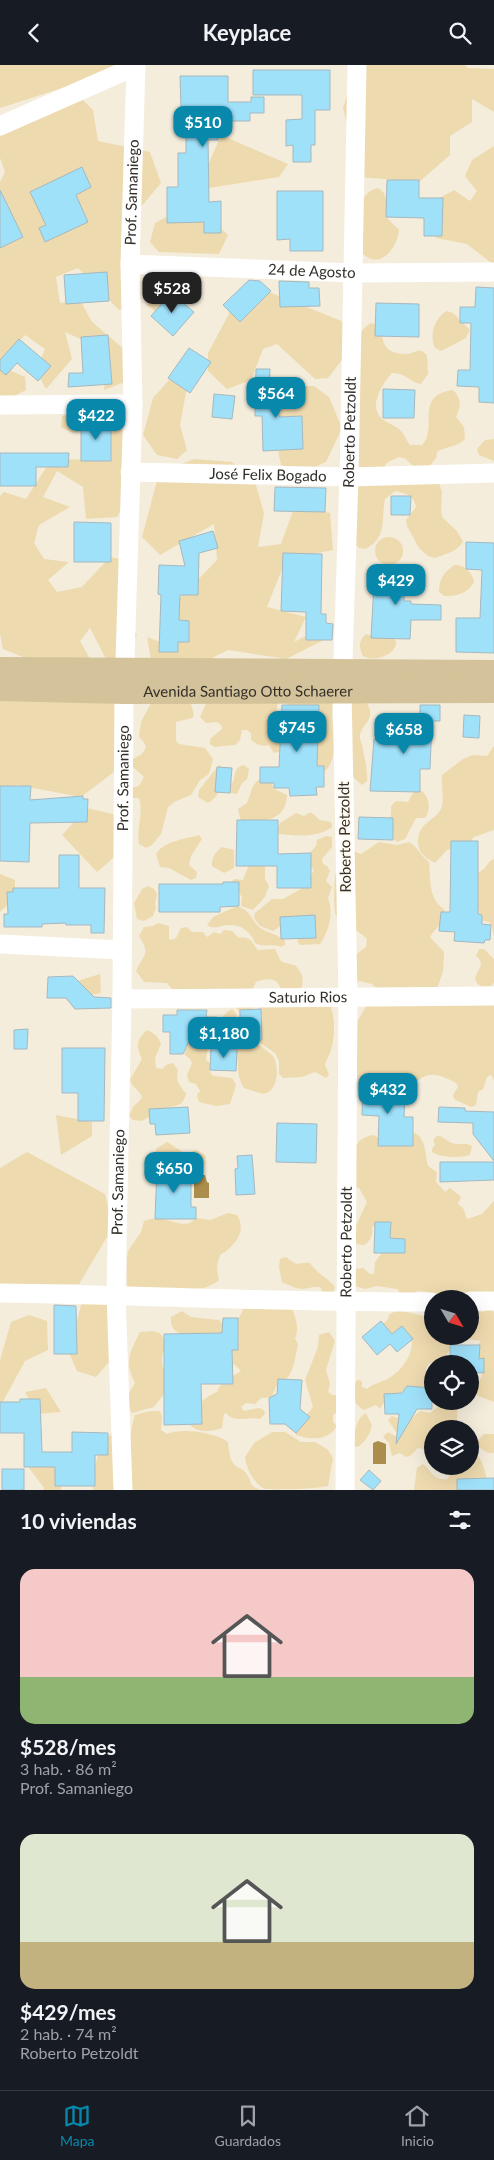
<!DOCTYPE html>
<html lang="es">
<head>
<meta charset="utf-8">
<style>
  :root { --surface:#171b24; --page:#20242c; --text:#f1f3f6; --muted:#9ea1a6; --line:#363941; --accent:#0889ab }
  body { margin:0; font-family:Lato,sans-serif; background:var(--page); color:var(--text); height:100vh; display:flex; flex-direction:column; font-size:19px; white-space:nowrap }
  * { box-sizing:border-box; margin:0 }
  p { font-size:16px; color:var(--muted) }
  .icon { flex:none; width:28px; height:28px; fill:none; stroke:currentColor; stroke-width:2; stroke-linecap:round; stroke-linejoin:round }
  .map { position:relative; height:1425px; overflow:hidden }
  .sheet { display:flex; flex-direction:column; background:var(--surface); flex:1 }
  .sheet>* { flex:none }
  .needle { width:32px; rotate:128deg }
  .fabs { position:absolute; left:424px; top:1225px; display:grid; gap:10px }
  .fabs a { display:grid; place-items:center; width:55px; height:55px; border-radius:50%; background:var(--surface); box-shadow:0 5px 20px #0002; font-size:25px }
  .price { position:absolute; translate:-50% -42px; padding:0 11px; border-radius:10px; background:var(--accent); color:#fff; font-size:16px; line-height:32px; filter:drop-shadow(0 1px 2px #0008) }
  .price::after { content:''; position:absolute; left:50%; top:30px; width:15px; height:11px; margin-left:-8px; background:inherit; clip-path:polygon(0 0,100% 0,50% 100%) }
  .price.current { background:#222; color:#fff }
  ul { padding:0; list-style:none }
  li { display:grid; align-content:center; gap:10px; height:265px; padding:0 20px }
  li span { display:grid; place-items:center; height:155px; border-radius:15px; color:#555 }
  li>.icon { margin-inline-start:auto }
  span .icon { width:90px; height:90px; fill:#fffc; stroke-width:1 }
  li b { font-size:21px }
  h2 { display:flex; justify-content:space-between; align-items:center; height:60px; padding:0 20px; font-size:21px }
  header { display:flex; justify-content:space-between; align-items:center; height:65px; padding:0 20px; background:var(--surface); font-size:22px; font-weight:700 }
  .dock { display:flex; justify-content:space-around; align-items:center; height:70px; border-top:1px solid var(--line); background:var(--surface); font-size:14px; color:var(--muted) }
  .dock a { display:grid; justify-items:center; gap:2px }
  .dock .current { color:var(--accent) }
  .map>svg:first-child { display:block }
  .green { fill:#eedaaf }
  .water { fill:#ab8e4c }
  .building { fill:#a0e1fa; stroke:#a5b8bf }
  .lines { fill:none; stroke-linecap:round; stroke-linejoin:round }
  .minor { stroke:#fff; stroke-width:19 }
  .major { stroke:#d4c29a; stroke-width:24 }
  .labels { text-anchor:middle; stroke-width:4; stroke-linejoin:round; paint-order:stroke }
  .street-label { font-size:15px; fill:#322f29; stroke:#fffaf0 }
</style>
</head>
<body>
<header><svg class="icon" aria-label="back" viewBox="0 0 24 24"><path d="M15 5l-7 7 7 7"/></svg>Keyplace<svg class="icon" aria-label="search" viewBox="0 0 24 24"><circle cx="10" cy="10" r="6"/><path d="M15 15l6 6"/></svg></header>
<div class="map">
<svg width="494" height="1425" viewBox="0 0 494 1425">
  <rect width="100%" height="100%" fill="#f4eddc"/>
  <g class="green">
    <polygon points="0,0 122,0 118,5 0,43"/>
    <polygon points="357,0 465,0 468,3 494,4 494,47 472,34 472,57 450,71 450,90 419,117 360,112 343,43"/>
    <polygon points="80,32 93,45 98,76 150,87 161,118 140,143 130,243 119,245 78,203 56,212 60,238 80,235 92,257 131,290 135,303 122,318 104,325 107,286 65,267 72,294 46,324 36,306 45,284 25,270 0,297 0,117 5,107 0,93 0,70 21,48"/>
    <polygon points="221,70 288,99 279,112 209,123 203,112"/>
    <polygon points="494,81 494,200 467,179 436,173 438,134 454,125 470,136 477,126 465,111 472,95"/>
    <path d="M378,123C389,129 387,141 386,152L399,165C397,183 381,205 363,189C361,168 351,129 378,123Z"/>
    <polygon points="193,138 228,170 219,189 159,187 150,177 155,158"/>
    <path d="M152,206L199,207C195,237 189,239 163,252L147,240Z"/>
    <polygon points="264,225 344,257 346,290 328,313 315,314 277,279 263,284 251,315 227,324 208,306 208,288 232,243"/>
    <path d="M447,246L453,248L470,265L466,273L441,286L435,283C429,271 434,253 447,246Z"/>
    <path d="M371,258C391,264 372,288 406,289C412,289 416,285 422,286L427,290L428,309L421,319C409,317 405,307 392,308C382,319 368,341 382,354C387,358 394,360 399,364C404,368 406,375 410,380H422C439,364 413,330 453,325C462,334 461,341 456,352L464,362L465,374C456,383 446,381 437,387L436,393L428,403H415L406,394L399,392L388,397L380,407L343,403L339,392L342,380V363L326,397L301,408L282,403L278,387L304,365L275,349L281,321H314L329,332L341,361L344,333L341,320C353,300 349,271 371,258Z"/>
    <polygon points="0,301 25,312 26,325 0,338"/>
    <polygon points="170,314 187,322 180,360 187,385 177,394 157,390 143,370 153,333"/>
    <polygon points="119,338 133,351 141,411 117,452 86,454 83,422 57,406 43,432 70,442 39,460 34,478 44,494 69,497 48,515 57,527 82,522 110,492 136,497 128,554 137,570 118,595 107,596 90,563 80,576 89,592 67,610 3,584 0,569 0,431 4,427 26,434 51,395 93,394 105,364 73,368 61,362 62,351"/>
    <polygon points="494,374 494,396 479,390 477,384 485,375"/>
    <polygon points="194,394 232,397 255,417 264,448 258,482 281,479 295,440 330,448 333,485 286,494 267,542 306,552 294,577 316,566 326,574 286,594 228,585 204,597 151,595 147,572 168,580 177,536 217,495 214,459 160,490 142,472 159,408"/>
    <path d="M438,415L442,427L441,447L443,453L457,466L463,477C456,487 446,489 435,493L428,491L419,483L407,461L406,455L416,442C414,430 405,428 395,426L385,434C381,453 388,473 365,484L359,483L355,479L342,423L369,417Z"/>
    <circle cx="389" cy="486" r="14"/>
    <path d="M454,500C465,500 472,507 474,517C467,529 457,531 444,531L439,527C439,513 444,508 454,500Z"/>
    <path d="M366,569C373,572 382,569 389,571C409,577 383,601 363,591C359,582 358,576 366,569Z"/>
    <polygon points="115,625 119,703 81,732 17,720 0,726 0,636"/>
    <path d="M333,634C333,639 332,645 332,650C333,668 340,697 322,708L282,693C292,686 341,660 316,645C309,641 298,639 290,641L286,637Z"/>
    <path d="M190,635L194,650L192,653L176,657V676L179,679L205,683L213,694L209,709L200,715L191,730L174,737L168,742L161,769L152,780L146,783L139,779C136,764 144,747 139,733H130L131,723L139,721L144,712L131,700V695L142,689L146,682L143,676L139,672L141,657L151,638Z"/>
    <path d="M278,635L276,649L282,659L281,686L274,688L269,680C262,682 256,679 251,675V668L247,665H242L240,675L235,680L214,682L210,679V674L222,664V661L217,657L206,658L200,652L206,638Z"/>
    <path d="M366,637C377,653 364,657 360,669C359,675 363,679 363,685C365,696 368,706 367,716L362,720L352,711L343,638Z"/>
    <path d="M494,681V765L474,772L468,779L447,785L435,798C426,793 419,789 418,778C417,756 437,757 442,741C444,734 441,718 442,710L463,694L473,690L487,691Z"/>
    <path d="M219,700L227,705C223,718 220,731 208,738L198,732L199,725Z"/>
    <path d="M244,700L249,704L247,714L242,718L237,729L230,728L229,720L233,717C236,709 233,703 244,700Z"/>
    <path d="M267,713L270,715L274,724L287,730C286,758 261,756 241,756L238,744L247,738L253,721L258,715Z"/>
    <path d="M418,724C429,728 432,744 425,753H416L405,774L397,777C385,766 392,755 391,741L396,736L408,737L414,726Z"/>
    <polygon points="87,743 116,750 119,788 97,807 62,770"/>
    <path d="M296,748L304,751L309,748H312L320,755L331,757L332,762C317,773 297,771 279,769L277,765L280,758Z"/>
    <path d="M199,770L202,774L191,791L189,800L197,807L196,813L191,815L169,803L160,802L156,789C164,776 185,774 199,770Z"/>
    <path d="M326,771L332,772V782L322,794L323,799L327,801L330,806L326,816L332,822L328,833C334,847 329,867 320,879L300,880L297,876C303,870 311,871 316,865V861L310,854L293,853L273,866L260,861L254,853L255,848L272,834H283L299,825L306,820L314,805L308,799L307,791L316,781L317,775Z"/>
    <path d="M379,777L397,780L409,777C418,782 420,790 429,797C431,814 428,834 444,844C448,857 435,862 430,872L444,887L443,906L437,924L494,933V1016L491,1010L487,1012L483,1024L478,1027L476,1040L471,1042L454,1034L453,1030L458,1022L456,1018C431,1005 424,1007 406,1028C393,1028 377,1008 363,1020C360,1022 357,1027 355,1030L354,962L368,938L382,928L372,919L359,916L356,918L355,890L366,882L367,874C358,865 345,860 336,850C333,846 334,813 336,808C339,800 348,792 353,786L361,789Z"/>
    <path d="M222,782L234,785V803L224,808L212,801C211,792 216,787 222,782Z"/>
    <polygon points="494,794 494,872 492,862 489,857 480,855 478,841 470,832 473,812 485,803 490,796"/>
    <polygon points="251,800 261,800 265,802 265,814 269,821 265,832 253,845 241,841 242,832 232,819 232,816 235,814 243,815 248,802"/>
    <polygon points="0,809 15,815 15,833 0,847"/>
    <polygon points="148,821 154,824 157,829 155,839 156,843 153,851 144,856 137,854 134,838 142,824"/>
    <path d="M237,841C250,846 249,850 257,860C264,868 277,868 285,876V880L281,882C272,878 264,883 255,878C251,867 242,860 230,860C221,859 215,866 207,860L213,852Z"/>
    <path d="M158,858L169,861V874L171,875L176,873L181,863L187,862L192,867H203L207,872L214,867L220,869L224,865L232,866L239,873C251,871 251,877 258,885L275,884C284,903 279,894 296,901C303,909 304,914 301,924L281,925C278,912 267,913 256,917L252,925L255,941L249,947H239L237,943L238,939L175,928L167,918L144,917L136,906C144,888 151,890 139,871L144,862L153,861Z"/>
    <path d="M479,884H484L494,894V918L491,921C482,922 478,922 475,913L481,900L480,895L476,891Z"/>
    <polygon points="100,909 101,928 78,933 77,916"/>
    <path d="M260,940H330C335,951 335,969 332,981C331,988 327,993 325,1000L329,1010L326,1013L315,1007L302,1012L283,1013L279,1009V996L275,988L259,977L257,948Z"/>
    <path d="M232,944L235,947L241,964L239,968L235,967C239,977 246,975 254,978C259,979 267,986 271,989C279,996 279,1019 270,1026C268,1028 265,1028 263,1029L244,1023C235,1008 240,1002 236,988L224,986C214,972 216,952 232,944Z"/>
    <path d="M147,965C154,968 158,971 161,979L155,993L156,1003L162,1004L168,999L173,998L178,1005C175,1016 179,1020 186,1028C184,1038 180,1041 169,1042L165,1047C161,1048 155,1048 152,1050C144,1055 143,1057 133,1055L129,1051L133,1042L142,1033C140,1025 132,1022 130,1015L142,994C136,981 136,975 147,965Z"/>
    <polygon points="200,973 208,981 206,995 210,998 210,1007 213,1011 232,1013 236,1020 230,1039 216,1041 199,1037 197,1030 200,1026 196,1019 189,1017 187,1010 192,998 190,994 184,989 190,975"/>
    <polygon points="56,1050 92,1057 92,1071 61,1090"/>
    <path d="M415,1068C426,1074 425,1089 428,1101L437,1107L436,1117L445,1127L450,1123L461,1132L458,1139L463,1143L467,1154L482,1149L494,1136V1246L493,1239L470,1247V1234H432L427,1227L419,1226L403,1231L397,1224L377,1221L365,1224L355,1221L352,1215L356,1204L363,1203L370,1209H374L375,1197L391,1176L377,1160L372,1162C373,1171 371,1175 364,1180L356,1179L355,1163L367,1137L359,1123L354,1122C354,1100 346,1074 374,1070L383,1076Z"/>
    <path d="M437,1071C444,1071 446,1076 452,1078C459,1081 464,1076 472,1081L470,1090C461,1093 441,1093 432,1087V1084L435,1080L433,1075Z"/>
    <path d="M167,1077L186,1089L196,1085L205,1090C207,1097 203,1111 193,1111C189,1111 185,1108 181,1105L180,1100C170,1100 165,1111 157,1115L147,1111L144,1108C147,1095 154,1094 157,1083Z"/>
    <polygon points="27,1087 105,1129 113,1162 79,1219 0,1219 0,1103"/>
    <path d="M228,1148L237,1150C246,1164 238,1177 225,1187C222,1189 221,1188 220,1191C216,1199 217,1207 219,1215C202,1231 155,1226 132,1227L127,1220V1193L128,1186L141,1167L144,1156C167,1146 182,1169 196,1153L210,1155Z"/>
    <path d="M286,1192C301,1204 296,1196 310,1198C316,1208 328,1213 335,1222L332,1229L323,1228L320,1222C313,1221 309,1224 303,1224C295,1224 289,1220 282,1217L279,1202L280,1194Z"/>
    <polygon points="90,1231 110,1241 113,1292 96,1312 77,1306 69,1288 81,1240"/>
    <path d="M291,1240C295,1253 300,1261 295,1274L298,1279C295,1294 293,1316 276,1321L272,1332L261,1333L255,1339L246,1338L241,1342L244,1346L259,1343L264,1345L265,1349L260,1354C247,1351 234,1359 226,1348L224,1349L222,1363C212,1366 201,1369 191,1361C194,1344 200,1334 217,1327C221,1315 231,1313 241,1306L235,1300L226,1297L230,1285L237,1284L239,1276C236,1271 235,1261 237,1255C240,1250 242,1249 243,1243Z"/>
    <polygon points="488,1244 492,1244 494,1248 494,1337 478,1331 475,1327 485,1302 474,1284 481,1276 468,1274 466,1271 470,1271 470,1265 476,1260 475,1249 479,1246 483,1247"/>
    <path d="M398,1245L432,1253V1271H454C449,1303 429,1290 426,1305C425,1309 426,1316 427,1320L419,1327L410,1322L398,1329L390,1328L380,1344L376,1340L364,1345C351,1338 354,1329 355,1317L358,1315L362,1316V1322L367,1324C373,1318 381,1318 389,1313C401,1306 412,1292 412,1277L407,1273L393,1272L381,1261L387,1255L390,1249Z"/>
    <path d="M182,1246L191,1252L219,1255L223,1260V1272C207,1271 168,1278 171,1252Z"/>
    <polygon points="29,1250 47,1256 48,1285 25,1296 0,1342 0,1295 11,1257"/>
    <path d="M152,1266L160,1268L167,1278C161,1289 159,1301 168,1311L167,1325L154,1342L132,1348C123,1333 127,1332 135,1318C124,1297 130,1287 140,1267Z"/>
    <path d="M329,1267L335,1276L326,1305L330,1319L328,1327L332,1330H339L337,1347L333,1350V1357L337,1361C328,1376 311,1375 296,1370L294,1363L301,1357L313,1342L305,1315L318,1282L319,1270Z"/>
    <polygon points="46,1323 61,1347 36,1349 25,1327"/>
    <path d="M444,1336L455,1339C459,1345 457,1356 455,1364H432V1397L423,1384L418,1383L410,1391L406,1392L400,1388L392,1391L389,1378L383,1372L388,1367L395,1371L398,1370L388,1355L392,1351L407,1357L420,1346L430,1348Z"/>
    <path d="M150,1346H160L162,1352L161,1365L167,1369C181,1362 217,1368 228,1377C229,1385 229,1396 236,1401C239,1404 243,1403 246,1408C253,1417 247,1420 261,1425H131C130,1400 127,1374 135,1350Z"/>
    <path d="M366,1348L372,1360C370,1369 366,1376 358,1382L353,1381C352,1372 357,1352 366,1348Z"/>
    <polygon points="115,1366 121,1425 93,1425 92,1414 101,1378"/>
    <path d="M272,1367H285L301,1377H315L327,1384L333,1393L328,1421C316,1424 275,1425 265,1424C254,1419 246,1403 245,1392L254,1378Z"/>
    <polygon points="484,1369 494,1369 494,1388 488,1388 477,1381 478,1375"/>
    <path d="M470,1382C473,1387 478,1389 480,1394C484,1400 488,1418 489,1425H414L417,1403L423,1399C432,1406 433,1416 447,1414L456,1401H470Z"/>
    <polygon points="32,1391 61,1401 61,1425 43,1425 44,1423 29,1403"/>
  </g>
  <g class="water">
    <polygon points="201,1110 205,1110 207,1117 209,1118 209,1133 194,1133 194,1114 198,1114"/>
    <polygon points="378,1376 386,1379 386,1399 373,1399 373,1378"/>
  </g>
  <g class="building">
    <polygon points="253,5 330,5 330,45 315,45 315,80 311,80 311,97 293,97 293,80 286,81 286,55 302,54 302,30 253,30"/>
    <polygon points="180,11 228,11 228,37 251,37 251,32 264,32 264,48 250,48 250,56 217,56 218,75 208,75 209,137 221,136 221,168 204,168 204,157 167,158 167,122 178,122 178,88 186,88 186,42 181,42"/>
    <polygon points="82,102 91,122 76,130 88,157 45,177 39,163 46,160 30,127"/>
    <polygon points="387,115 419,115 419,133 443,133 442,171 424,171 424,153 386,152"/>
    <polygon points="0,125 23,172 0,183"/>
    <polygon points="277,126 323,126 323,186 290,186 290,174 277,175"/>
    <polygon points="107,207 109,236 66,239 64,210"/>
    <polygon points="249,215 260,216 271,226 240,257 223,240"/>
    <polygon points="279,216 309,217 309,223 319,223 320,241 280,242"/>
    <polygon points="476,222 494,223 494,338 479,337 479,322 457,321 458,305 470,305 471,258 460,258 460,242 475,242"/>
    <polygon points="171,228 194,247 173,271 151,251"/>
    <polygon points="376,238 419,239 419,272 375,271"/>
    <polygon points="108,270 112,319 68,322 69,308 83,308 81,272"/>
    <polygon points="19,274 51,301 38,316 17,298 6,310 0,305 0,295"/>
    <polygon points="189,283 211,297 190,328 168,313"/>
    <polygon points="256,304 270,304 269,329 278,329 279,352 302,351 303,384 263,386 262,351 255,351"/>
    <polygon points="383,324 415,325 414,353 383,353"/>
    <polygon points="214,329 235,331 232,354 212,352"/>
    <rect x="81" y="357" width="30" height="39"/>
    <polygon points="0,388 69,388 68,402 36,402 36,421 0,421"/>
    <polygon points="275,422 326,423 325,447 274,446"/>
    <polygon points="391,431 411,431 410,450 391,450"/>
    <polygon points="74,457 111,458 111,497 74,497"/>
    <polygon points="213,466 218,483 199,488 198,530 180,530 179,555 189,556 189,577 178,577 178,587 159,587 161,530 158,529 159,500 185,501 179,476"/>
    <polygon points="466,477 494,478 494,588 456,587 456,553 480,553 482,505 466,504"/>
    <polygon points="283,488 322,489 321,549 326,549 326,558 333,559 332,575 306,575 306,547 281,546"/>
    <polygon points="375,501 405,502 404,536 411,536 411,539 441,540 441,555 411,555 410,574 371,573"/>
    <polygon points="282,640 319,640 317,701 324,701 324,722 316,722 317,730 290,731 289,723 274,723 274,718 260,718 260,702 279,702"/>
    <polygon points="420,640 440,640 440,656 432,656 430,704 420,704 420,727 370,726 374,674 387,675 387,663 420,664"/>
    <polygon points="464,650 480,651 479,673 463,672"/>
    <polygon points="217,702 232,703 230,728 215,727"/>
    <polygon points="0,721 31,721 30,735 83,731 83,734 88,734 87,757 30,758 29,797 0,796"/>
    <polygon points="359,752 393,753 393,775 358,774"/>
    <polygon points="237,755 278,755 278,789 311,788 311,823 277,823 277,801 236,801"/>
    <polygon points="451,776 478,776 478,849 482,850 482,859 491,860 490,875 485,875 484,878 454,876 455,867 439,866 441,847 450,847"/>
    <polygon points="59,790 79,790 79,823 105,823 104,868 91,868 91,860 66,860 66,858 42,859 42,862 4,862 4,849 8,849 7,827 13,827 13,823 59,823"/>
    <polygon points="223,817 239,817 239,841 220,842 220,847 159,847 159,819 223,819"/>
    <polygon points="315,850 316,873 281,874 280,852"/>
    <polygon points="73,911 94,932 111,933 111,943 75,944 66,933 47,933 48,912"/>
    <polygon points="261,944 262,975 240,976 240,945"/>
    <polygon points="177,945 207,945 206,952 217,952 217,972 191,972 183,989 170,989 170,967 163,967 163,950 177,950"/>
    <polygon points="28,964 27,984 14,984 14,965"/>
    <polygon points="62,983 105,983 104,1056 78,1056 78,1028 62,1028"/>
    <polygon points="211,983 237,984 236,1006 210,1005"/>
    <polygon points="363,1019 399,1020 399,1033 405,1033 404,1052 413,1052 413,1081 378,1081 379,1051 362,1050"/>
    <polygon points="188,1042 190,1068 156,1070 155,1059 150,1059 149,1044"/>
    <polygon points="439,1042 465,1043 465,1046 494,1047 494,1096 473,1069 473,1058 438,1057"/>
    <polygon points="277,1058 317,1059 316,1098 276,1097"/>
    <polygon points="252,1090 255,1129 236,1130 235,1104 238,1103 237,1091"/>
    <polygon points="440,1097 494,1097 494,1115 440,1117"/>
    <polygon points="157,1102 191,1102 191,1142 196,1142 196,1154 155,1154"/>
    <polygon points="375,1157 391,1157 390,1173 405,1174 405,1188 374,1188"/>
    <polygon points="54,1240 76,1241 77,1289 54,1289"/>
    <polygon points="223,1253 238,1253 238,1285 232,1285 233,1319 201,1319 202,1359 164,1360 164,1269 222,1268"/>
    <polygon points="381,1256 392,1269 402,1261 413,1274 397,1287 390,1279 377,1290 362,1272"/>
    <polygon points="450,1280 480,1280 479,1294 484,1293 484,1308 470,1307 470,1299 450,1299"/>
    <polygon points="278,1314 302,1315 300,1344 310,1352 296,1368 285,1359 270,1359 269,1333 277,1329"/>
    <polygon points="407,1321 432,1323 432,1344 417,1344 396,1379 399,1349 385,1349 384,1329 402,1328"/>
    <polygon points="20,1334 40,1334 42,1387 72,1387 72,1367 108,1368 108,1390 95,1390 95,1421 55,1421 55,1402 24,1402 24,1368 0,1368 0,1337 20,1337"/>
    <rect x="2" y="1404" width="22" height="21"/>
    <polygon points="369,1405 381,1416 373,1425 360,1415"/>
    <polygon points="494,1413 494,1425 457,1425 457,1414"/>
  </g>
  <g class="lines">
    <g class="minor">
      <polyline points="0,61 136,1"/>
      <path id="s1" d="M130,199L353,208L494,207"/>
      <polyline points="0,340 133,339"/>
      <path id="s2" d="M130,407L349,412L494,408"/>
      <polyline points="0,879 122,885"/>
      <path id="s3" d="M122,934L494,931"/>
      <path d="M0,1228C144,1230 288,1238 432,1237"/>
      <polyline points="470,1236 494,1236"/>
      <path id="s4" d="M123,1425L116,1230L122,934L124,627L133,339L130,199L136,0"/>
      <path id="s5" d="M345,1425L348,931L342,625L349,412L357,0"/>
    </g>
    <g class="major">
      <polyline points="0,604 494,607"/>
      <path id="s6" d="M0,624L124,627L494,626"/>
    </g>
  </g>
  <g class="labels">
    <g class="street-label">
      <text dy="5" stroke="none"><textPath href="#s4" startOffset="1298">Prof. Samaniego</textPath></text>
      <text dy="5" stroke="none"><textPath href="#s1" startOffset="182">24 de Agosto</textPath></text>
      <text dy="5" stroke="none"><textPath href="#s5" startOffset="1058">Roberto Petzoldt</textPath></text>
      <text dy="5" stroke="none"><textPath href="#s2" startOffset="138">José Felix Bogado</textPath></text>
      <text dy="5" stroke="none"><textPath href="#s6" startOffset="248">Avenida Santiago Otto Schaerer</textPath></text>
      <text dy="5" stroke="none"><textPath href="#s4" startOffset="712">Prof. Samaniego</textPath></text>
      <text transform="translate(345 772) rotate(-91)" y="5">Roberto Petzoldt</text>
      <text dy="5" stroke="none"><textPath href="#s3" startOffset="186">Saturio Rios</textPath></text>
      <text dy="5" stroke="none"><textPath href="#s4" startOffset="308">Prof. Samaniego</textPath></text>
      <text dy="5" stroke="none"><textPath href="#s5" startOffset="248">Roberto Petzoldt</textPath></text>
    </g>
  </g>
</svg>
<div class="fabs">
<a><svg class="needle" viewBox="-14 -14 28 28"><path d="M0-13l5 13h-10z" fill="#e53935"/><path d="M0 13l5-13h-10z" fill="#9ea1a6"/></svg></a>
<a><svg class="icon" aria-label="locate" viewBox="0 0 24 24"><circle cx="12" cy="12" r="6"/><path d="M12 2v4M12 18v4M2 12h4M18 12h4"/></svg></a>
<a><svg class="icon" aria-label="layers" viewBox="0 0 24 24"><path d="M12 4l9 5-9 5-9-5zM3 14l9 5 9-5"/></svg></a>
</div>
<b class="price" style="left:203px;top:83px">$510</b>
<b class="price current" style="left:172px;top:249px">$528</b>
<b class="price" style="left:276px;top:354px">$564</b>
<b class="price" style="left:96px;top:376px">$422</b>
<b class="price" style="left:396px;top:541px">$429</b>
<b class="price" style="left:297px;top:688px">$745</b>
<b class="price" style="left:404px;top:690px">$658</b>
<b class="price" style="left:224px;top:994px">$1,180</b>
<b class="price" style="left:388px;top:1050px">$432</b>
<b class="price" style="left:174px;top:1129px">$650</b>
</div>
<section class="sheet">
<h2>10 viviendas<svg class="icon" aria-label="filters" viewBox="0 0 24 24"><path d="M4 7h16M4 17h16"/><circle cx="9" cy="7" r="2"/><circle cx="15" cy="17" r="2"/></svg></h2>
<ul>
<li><span style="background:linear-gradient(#f6c9c9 70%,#8fb573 0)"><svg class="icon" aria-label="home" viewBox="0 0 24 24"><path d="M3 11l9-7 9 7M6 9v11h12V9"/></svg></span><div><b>$528/mes</b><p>3 hab. · 86 m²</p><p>Prof. Samaniego</p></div></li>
<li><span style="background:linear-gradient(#dfe7d0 70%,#c2b280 0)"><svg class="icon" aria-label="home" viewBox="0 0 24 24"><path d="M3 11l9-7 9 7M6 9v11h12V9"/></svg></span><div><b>$429/mes</b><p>2 hab. · 74 m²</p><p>Roberto Petzoldt</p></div></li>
</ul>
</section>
<nav class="dock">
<a class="current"><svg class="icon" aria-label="map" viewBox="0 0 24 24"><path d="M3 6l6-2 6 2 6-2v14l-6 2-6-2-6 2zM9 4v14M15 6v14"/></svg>Mapa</a>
<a><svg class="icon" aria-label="saved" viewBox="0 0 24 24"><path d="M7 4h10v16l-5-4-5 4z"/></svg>Guardados</a>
<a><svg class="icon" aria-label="home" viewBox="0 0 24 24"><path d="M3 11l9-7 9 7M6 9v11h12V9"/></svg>Inicio</a>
</nav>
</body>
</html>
